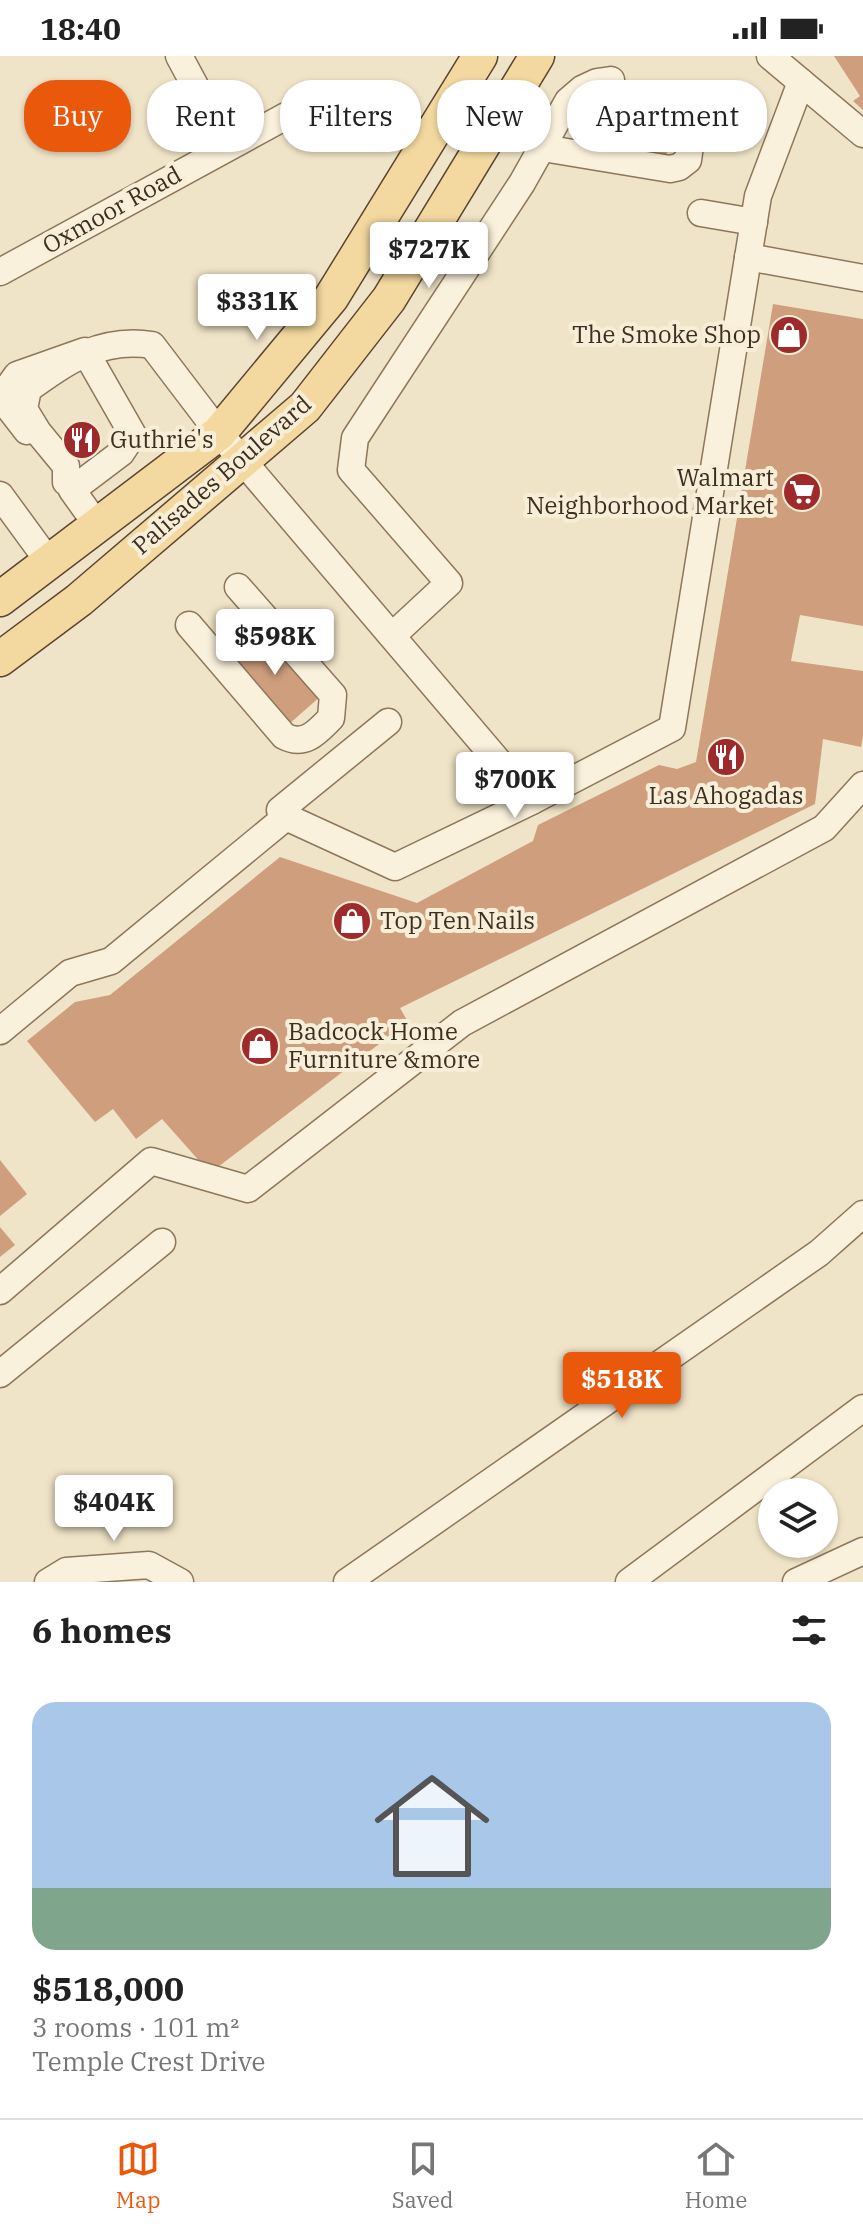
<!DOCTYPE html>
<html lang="en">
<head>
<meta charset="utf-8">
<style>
  :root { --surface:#fff; --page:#f6f6f6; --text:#222; --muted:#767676; --line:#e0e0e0; --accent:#ea580c }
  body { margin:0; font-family:"IBM Plex Serif",serif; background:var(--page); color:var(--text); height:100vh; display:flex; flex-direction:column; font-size:30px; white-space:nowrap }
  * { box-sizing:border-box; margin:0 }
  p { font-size:26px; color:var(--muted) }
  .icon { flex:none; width:44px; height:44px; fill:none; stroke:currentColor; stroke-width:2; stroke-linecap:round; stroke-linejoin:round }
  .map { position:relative; height:1526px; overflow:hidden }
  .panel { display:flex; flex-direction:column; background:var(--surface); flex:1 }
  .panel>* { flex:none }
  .hud { position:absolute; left:24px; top:24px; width:816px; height:72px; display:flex; gap:16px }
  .buttons { position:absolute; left:758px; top:1422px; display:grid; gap:16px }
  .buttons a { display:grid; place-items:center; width:80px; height:80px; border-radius:50%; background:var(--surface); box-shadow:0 2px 6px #0004; font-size:40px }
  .price { position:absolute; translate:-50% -68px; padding:0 18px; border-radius:8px; background:#fff; color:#222; font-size:26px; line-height:52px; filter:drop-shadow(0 2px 4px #0008) }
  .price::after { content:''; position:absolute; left:50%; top:48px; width:24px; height:18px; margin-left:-12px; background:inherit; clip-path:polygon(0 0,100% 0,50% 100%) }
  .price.on { background:var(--accent); color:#fff }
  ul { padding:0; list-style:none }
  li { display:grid; align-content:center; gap:16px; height:424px; padding:0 32px }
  li span { display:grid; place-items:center; height:248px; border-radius:24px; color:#555 }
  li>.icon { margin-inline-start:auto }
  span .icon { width:144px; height:144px; fill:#fffc; stroke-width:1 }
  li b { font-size:34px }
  h2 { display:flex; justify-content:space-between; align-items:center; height:96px; padding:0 32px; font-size:34px }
  .tag { padding:0 28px; border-radius:32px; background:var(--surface); box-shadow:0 2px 6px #0004; font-size:28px; line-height:72px }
  .tag.on { background:var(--accent); color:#fff }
  .status { display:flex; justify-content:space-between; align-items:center; height:56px; padding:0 40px; background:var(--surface); direction:ltr }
  .status svg { height:22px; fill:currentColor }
  .dock { display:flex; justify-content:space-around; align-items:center; height:112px; border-top:2px solid var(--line); background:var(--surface); font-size:22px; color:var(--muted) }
  .dock a { display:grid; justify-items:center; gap:4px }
  .dock .on { color:var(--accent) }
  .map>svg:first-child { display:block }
  .building { fill:#cf9f7d }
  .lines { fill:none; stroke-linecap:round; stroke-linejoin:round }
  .minor-casing { stroke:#8d765c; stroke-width:29 }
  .major-casing { stroke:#5b4430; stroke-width:37 }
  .minor { stroke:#faf1dc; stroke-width:26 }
  .major { stroke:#f3d9a0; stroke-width:34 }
  .labels { text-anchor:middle; stroke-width:8; stroke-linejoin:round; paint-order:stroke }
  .street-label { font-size:24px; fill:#3d2e20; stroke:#f7eed8 }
  .poi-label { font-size:24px; fill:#3d2e20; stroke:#f7eed8; text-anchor:start }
</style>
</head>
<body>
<div class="status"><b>18:40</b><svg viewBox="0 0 49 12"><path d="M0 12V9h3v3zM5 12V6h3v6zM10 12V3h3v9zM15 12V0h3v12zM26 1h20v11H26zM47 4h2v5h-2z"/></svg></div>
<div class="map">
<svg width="863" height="1526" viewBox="0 0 863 1526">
  <rect width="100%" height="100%" fill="#f0e4c8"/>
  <g class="building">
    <polygon points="834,0 863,0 863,54 853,45 860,40"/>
    <polygon points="581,44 675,53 665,107 574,85"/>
    <polygon points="773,248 863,263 863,570 800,559 791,605 863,615 863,680 861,691 823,683 815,748 400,952 408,966 210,1117 162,1063 136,1083 113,1053 95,1066 27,985 75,946 110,939 280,801 417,847 533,785 538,769 659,709 677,713 696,706"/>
    <polygon points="254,576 267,591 272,586 321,640 289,668 228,600"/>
    <polygon points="0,1104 27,1138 0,1160"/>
    <polygon points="0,1171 15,1189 0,1201"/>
  </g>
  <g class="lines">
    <g class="minor-casing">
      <g id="minor">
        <polyline points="179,0 228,91"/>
        <polyline points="770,0 863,78"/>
        <polyline points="543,92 670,113 679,111 688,104 694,61 689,54 680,49 585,34"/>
        <polyline points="701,157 754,166"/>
        <polyline points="748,201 863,222"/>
        <polyline points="0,216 286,60 313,60"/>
        <polyline points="27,375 6,348 7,333 17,319 85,295 133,379 121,397 72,434 97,469"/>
        <path d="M66,426V410L38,376L24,353L28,333C67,305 101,281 152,289L219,377L532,745L672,672L758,140L801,26"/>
        <polyline points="0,439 49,506"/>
        <path d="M189,569L284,680C305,691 317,676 331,662L333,639L238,531"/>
        <polyline points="392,580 449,527 351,414 355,382 522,127 568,45 582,33 597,26 611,24"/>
        <polyline points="280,754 388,666"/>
        <polyline points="0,975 70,917 111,905 286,761 395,811 532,745"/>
        <polyline points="0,1235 151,1105 248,1133 462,967 824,772 863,729"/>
        <polyline points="0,1318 162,1186"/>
        <polyline points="48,1526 66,1515 149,1509 180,1526"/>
        <polyline points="347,1526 819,1197 863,1158"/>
        <polyline points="629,1526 863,1352"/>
        <polyline points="796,1526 863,1495"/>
      </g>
    </g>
    <g class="major-casing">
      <g id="major">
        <polyline points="0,543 219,377 331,242 480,0"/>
        <polyline points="0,603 79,544 305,351 389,243 537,0"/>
      </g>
    </g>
    <use href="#minor" class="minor"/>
    <use href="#major" class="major"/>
  </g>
  <defs>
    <g id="shop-disc" transform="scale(2)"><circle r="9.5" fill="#9e2a2b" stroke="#f7eed8"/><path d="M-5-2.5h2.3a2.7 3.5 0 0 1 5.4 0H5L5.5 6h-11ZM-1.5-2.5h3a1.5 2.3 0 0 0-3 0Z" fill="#fff"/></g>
    <g id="restaurant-disc" transform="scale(2)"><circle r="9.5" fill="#9e2a2b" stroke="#f7eed8"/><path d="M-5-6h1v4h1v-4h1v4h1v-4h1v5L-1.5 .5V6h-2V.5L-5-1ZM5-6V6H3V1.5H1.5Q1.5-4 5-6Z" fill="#fff"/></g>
    <g id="supermarket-disc" transform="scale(2)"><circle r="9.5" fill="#9e2a2b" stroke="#f7eed8"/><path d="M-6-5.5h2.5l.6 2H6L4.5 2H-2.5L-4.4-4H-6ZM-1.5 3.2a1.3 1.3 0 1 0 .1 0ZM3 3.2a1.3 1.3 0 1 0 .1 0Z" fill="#fff"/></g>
  </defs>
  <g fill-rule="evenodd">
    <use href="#shop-disc" x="789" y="279"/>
    <use href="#restaurant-disc" x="82" y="384"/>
    <use href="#supermarket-disc" x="802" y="436"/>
    <use href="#restaurant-disc" x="726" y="701"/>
    <use href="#shop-disc" x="352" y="865"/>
    <use href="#shop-disc" x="260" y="990"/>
  </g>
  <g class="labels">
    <g class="street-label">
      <text transform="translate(112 154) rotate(-29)" y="8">Oxmoor Road</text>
      <text transform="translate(222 419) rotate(-41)" y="8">Palisades Boulevard</text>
    </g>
    <g class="poi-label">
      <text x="761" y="287" text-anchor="end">The Smoke Shop</text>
      <text x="110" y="392">Guthrie's</text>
      <text x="774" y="430" text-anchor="end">Walmart<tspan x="774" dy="28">Neighborhood Market</tspan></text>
      <text x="726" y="748" text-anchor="middle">Las Ahogadas</text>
      <text x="380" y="873">Top Ten Nails</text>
      <text x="288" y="984">Badcock Home<tspan x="288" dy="28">Furniture &amp;more</tspan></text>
    </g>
  </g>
</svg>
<div class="buttons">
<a><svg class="icon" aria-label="layers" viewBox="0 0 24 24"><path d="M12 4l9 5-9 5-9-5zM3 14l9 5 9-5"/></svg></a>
</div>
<b class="price" style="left:429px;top:234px">$727K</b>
<b class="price" style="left:257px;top:286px">$331K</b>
<b class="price" style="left:275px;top:621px">$598K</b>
<b class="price" style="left:515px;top:764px">$700K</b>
<b class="price on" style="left:622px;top:1364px">$518K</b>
<b class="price" style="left:114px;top:1487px">$404K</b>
<div class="hud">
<a class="tag on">Buy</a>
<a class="tag">Rent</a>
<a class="tag">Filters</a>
<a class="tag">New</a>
<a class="tag">Apartment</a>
</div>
</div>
<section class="panel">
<h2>6 homes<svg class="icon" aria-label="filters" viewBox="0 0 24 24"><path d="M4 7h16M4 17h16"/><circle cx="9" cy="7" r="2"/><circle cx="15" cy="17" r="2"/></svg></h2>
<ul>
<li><span style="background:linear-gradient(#a9c7e8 75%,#7fa58c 0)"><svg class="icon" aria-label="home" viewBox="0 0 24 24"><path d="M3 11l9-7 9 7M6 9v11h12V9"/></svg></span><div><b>$518,000</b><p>3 rooms · 101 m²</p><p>Temple Crest Drive</p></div></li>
</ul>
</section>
<nav class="dock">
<a class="on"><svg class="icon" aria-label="map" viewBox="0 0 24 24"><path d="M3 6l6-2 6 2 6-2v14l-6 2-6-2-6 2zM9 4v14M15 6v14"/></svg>Map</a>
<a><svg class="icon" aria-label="saved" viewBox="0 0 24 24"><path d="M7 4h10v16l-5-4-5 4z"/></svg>Saved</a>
<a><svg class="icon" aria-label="home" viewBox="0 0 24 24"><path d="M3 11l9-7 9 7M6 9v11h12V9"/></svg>Home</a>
</nav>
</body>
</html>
